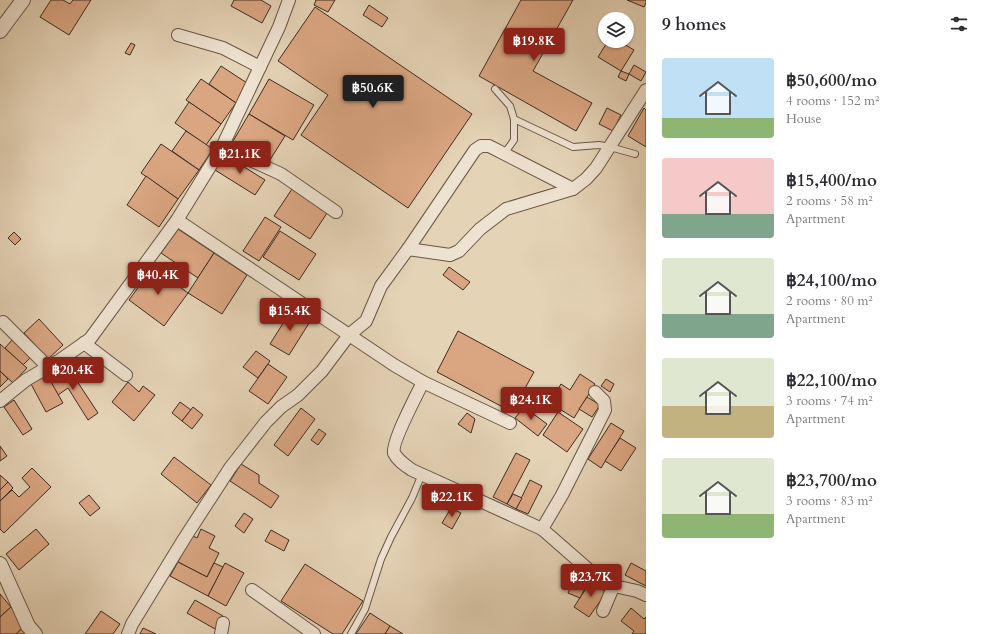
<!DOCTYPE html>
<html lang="en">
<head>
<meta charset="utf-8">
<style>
  :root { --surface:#fff; --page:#f7f7f7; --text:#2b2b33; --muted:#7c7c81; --accent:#8f2418 }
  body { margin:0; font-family:Cardo,serif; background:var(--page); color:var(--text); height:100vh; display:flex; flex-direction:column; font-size:15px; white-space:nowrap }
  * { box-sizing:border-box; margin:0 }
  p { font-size:13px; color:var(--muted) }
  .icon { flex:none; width:22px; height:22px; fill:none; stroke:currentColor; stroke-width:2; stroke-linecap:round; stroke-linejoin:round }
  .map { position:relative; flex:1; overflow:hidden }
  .side { display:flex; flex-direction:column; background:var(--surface); width:340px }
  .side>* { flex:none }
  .tools { position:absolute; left:598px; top:12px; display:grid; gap:8px }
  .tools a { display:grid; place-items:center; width:36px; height:36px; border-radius:50%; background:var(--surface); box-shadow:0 1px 3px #0004; font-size:20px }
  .price { position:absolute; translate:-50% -34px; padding:0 9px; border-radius:4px; background:var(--accent); color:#fff; font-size:13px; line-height:26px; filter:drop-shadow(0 1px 2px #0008) }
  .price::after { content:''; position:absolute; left:50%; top:24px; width:12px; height:9px; margin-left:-6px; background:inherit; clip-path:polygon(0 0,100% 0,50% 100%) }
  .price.on { background:#222; color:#fff }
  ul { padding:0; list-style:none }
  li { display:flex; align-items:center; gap:12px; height:100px; padding:0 16px }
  li span { display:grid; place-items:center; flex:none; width:112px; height:80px; border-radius:4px; color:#555 }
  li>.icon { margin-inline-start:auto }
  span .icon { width:48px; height:48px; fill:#fffc; stroke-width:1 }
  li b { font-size:17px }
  h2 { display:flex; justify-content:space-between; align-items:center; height:48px; padding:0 16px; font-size:17px }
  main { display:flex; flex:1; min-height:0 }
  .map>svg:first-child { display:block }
  .building { fill:#daa682; stroke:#3e2c20 }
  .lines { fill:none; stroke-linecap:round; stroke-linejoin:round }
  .service-casing { stroke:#685646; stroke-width:8 }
  .minor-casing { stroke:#685646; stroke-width:14 }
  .tertiary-casing { stroke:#685646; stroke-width:16 }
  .service { stroke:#eee2d0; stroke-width:6 }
  .minor { stroke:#eee2d0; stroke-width:12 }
  .tertiary { stroke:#eee2d0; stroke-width:14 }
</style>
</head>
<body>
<main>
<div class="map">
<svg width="646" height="634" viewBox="0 0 646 634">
  <rect width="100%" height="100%" fill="#e5d3b6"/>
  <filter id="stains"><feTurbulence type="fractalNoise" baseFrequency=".005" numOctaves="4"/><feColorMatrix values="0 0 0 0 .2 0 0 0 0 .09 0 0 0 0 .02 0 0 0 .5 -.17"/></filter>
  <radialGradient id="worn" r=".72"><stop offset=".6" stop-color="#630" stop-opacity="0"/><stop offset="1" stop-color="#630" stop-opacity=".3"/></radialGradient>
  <g class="building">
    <polygon points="51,0 63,0 70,4 73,0 91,0 69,35 40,17"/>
    <polygon points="234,0 261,0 271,6 262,23 231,6"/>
    <polygon points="316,0 335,0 328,12 314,5"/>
    <polygon points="521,0 573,0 533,71 592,103 576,131 479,76"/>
    <polygon points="627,0 646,0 646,3 644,7"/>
    <polygon points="369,5 388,18 382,27 363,15"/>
    <polygon points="315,7 472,114 408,208 301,135 328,95 278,61"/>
    <polygon points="608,41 619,41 634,50 621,71 598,57"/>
    <polygon points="131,43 135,45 130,55 125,53"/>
    <polygon points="634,65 646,72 641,81 629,74"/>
    <polygon points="221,66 247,83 236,103 209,84"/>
    <polygon points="621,71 629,74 626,81 618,77"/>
    <polygon points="201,79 236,103 221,124 186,100"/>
    <polygon points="269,79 314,105 293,140 249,114"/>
    <polygon points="189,102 221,124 206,145 175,123"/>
    <polygon points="607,108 621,115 613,131 599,124"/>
    <polygon points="644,108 646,110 646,147 628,136"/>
    <polygon points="249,114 285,136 268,163 233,141"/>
    <polygon points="186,131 213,149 199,170 172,151"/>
    <polygon points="161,144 199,170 178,199 141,173"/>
    <polygon points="225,155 265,180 255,195 215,170"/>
    <polygon points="146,176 178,199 159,227 127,205"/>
    <polygon points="292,189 327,213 310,239 274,216"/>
    <polygon points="265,217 281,227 259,261 243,251"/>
    <polygon points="178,229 214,253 198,278 161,253"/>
    <polygon points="280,231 316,254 299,280 263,257"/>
    <polygon points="14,232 21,239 15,245 8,238"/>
    <polygon points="214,253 247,275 222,314 188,293"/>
    <polygon points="153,267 188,293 164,326 129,300"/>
    <polygon points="449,267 470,282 463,290 443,275"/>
    <polygon points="292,309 311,320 289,355 270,344"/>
    <polygon points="39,319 63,345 48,359 24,333"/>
    <polygon points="458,331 534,372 512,412 437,372"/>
    <polygon points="12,340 31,357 23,365 5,348"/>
    <polygon points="0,344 27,368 13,383 0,371"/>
    <polygon points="256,351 270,361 258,378 243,367"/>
    <polygon points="268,364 287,377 268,404 249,391"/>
    <polygon points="67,366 98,413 88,420 68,388 58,395 48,378"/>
    <polygon points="0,371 8,379 0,387"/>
    <polygon points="580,374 595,384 574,418 550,403 561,384 570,390"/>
    <polygon points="47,375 63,403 46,412 31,384"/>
    <polygon points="606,379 614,384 610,392 601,386"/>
    <polygon points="128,382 139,392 143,386 155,395 134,421 112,402"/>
    <polygon points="587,397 600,405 592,417 579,409"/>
    <polygon points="14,400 32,429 23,435 4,407"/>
    <polygon points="180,402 191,410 182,421 172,413"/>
    <polygon points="193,407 203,415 192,429 182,421"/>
    <polygon points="524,407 547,424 538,436 515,418"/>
    <polygon points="301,408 315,419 288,456 274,445"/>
    <polygon points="558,412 583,429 567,452 543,435"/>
    <polygon points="467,413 475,419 471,433 458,424"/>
    <polygon points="611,423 624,431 601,468 588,459"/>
    <polygon points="319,429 326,434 318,445 311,440"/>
    <polygon points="620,438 636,448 621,471 605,461"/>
    <polygon points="0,446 7,456 0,461"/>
    <polygon points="516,453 530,460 507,504 493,497"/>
    <polygon points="174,457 211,485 197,503 161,474"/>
    <polygon points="241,464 259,475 259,483 279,496 271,508 230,481"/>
    <polygon points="32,468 51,487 4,533 0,529 0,501 12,490 19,497 30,487 22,478"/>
    <polygon points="0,475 8,482 0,490"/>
    <polygon points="530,480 542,486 528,514 516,509"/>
    <polygon points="8,482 13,488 0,501 0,490"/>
    <polygon points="513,494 522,498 516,509 507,504"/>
    <polygon points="89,495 100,508 90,516 79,503"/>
    <polygon points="451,508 461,513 452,529 442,523"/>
    <polygon points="244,513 253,519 244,533 235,526"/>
    <polygon points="36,529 49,544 19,570 6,554"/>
    <polygon points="201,529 215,536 209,548 219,553 207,577 178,562 191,535 197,538"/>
    <polygon points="271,530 289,540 284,551 265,541"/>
    <polygon points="178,562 207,577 214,563 223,567 208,596 170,576"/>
    <polygon points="225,563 244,573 226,606 208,596"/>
    <polygon points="631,563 646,571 646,586 625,575"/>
    <polygon points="305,564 363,601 342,634 333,634 281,601"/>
    <polygon points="592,579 608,590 589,617 574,607"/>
    <polygon points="573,583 585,588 580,598 568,593"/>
    <polygon points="0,594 11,607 0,617"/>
    <polygon points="195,600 223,616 215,629 187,613"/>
    <polygon points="11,607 26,625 16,634 0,634 0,617"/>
    <polygon points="631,608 644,619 646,617 646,634 632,634 634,631 621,621"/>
    <polygon points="101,611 120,624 113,634 85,634"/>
    <polygon points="370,613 390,626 385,634 356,634"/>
    <polygon points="26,625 27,634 16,634"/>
    <polygon points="390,626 403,634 385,634"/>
    <polygon points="143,628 156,634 140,634"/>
  </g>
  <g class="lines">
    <g class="service-casing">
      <g id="service">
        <polyline points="495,89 510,106 514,119 514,140 504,154"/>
        <polyline points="514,119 573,147 599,145 610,147 635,154"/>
        <polyline points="351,634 365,609 381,559 391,537 412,498 422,474"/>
      </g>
    </g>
    <g class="minor-casing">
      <g id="minor">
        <polyline points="178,35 223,48 260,67"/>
        <polyline points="222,147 281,174 336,212"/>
        <polyline points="177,220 394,365 423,382 510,423"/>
        <polyline points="408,249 475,150 481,146 489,146 573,189"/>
        <polyline points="3,322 48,367"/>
        <polyline points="84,343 126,375"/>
        <path d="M423,382C417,394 391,444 394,453C398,461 405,465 412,470L542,529L605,584L637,591L646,595"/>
        <polyline points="0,401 26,380 60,360 90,339 177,220 222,147 279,27 289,0"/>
        <polyline points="542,529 562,495 605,410 604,401 595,392"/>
        <polyline points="252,590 314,634"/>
        <polyline points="603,611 614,585"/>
        <polyline points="128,634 132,624 184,539 230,468 266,422 281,407 298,395 322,371 349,335 366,321 381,286 408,249 450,255 459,251 480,229 506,209 573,189 586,179 596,168 646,90"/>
        <polyline points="221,634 223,623"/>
      </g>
    </g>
    <g class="tertiary-casing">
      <g id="tertiary">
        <polyline points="0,31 23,0"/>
        <polyline points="0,564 28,626 35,634"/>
      </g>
    </g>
    <use href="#service" class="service"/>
    <use href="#minor" class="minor"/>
    <use href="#tertiary" class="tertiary"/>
  </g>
  <rect width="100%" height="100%" filter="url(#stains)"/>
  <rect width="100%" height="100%" fill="url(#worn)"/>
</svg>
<div class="tools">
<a><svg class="icon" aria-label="layers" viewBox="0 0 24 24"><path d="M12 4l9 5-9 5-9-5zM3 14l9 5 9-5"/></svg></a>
</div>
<b class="price" style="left:534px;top:62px">฿19.8K</b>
<b class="price on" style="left:373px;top:109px">฿50.6K</b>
<b class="price" style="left:240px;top:175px">฿21.1K</b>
<b class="price" style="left:158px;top:296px">฿40.4K</b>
<b class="price" style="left:290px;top:332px">฿15.4K</b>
<b class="price" style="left:73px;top:391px">฿20.4K</b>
<b class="price" style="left:531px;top:421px">฿24.1K</b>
<b class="price" style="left:452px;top:518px">฿22.1K</b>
<b class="price" style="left:591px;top:598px">฿23.7K</b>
</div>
<section class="side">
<h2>9 homes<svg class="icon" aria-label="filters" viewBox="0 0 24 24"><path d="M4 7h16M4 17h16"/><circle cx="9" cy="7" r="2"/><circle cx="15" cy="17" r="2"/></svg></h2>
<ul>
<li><span style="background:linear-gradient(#bfe0f5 75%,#8fb573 0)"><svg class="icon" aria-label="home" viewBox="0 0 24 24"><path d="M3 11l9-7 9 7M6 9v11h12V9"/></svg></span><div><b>฿50,600/mo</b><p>4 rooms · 152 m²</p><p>House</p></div></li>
<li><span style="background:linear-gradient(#f6c9c9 70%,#7fa58c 0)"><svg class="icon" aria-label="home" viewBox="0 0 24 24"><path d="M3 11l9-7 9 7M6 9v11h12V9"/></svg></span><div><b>฿15,400/mo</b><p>2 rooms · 58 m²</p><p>Apartment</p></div></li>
<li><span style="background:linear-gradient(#dfe7d0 70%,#7fa58c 0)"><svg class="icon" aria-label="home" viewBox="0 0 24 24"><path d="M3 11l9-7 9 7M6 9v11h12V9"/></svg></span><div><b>฿24,100/mo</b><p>2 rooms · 80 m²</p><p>Apartment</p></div></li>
<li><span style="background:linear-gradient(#dfe7d0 60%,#c2b280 0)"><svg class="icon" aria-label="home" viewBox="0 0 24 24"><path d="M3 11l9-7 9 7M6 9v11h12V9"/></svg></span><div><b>฿22,100/mo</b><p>3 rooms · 74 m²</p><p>Apartment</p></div></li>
<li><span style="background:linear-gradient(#dfe7d0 70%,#8fb573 0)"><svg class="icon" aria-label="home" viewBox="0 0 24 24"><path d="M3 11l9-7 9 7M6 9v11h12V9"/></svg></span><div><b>฿23,700/mo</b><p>3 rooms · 83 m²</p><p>Apartment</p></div></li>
</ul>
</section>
</main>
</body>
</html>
